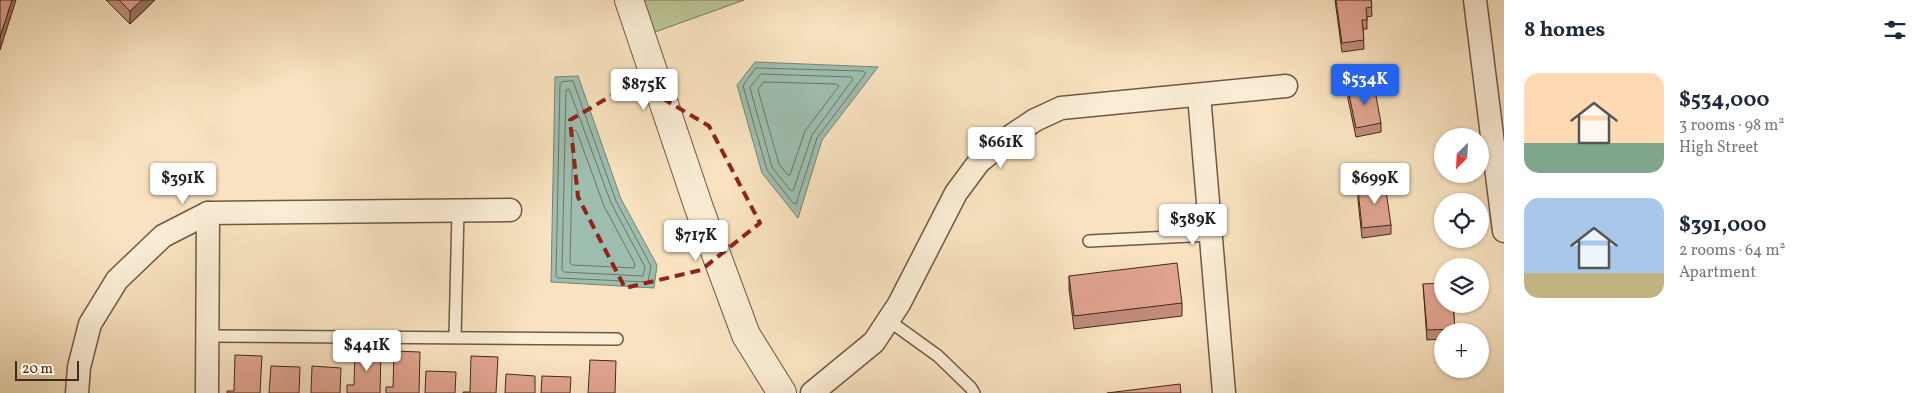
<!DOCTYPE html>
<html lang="en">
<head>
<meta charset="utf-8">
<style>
  :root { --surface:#fff; --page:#f6f6f7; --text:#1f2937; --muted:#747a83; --accent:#2563eb }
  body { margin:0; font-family:Vollkorn,serif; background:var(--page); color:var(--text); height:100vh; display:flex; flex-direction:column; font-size:19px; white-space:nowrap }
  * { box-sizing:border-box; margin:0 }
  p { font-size:16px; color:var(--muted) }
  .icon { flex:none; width:28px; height:28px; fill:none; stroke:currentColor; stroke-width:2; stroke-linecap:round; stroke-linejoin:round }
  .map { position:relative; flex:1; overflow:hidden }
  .sheet { display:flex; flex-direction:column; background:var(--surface); width:425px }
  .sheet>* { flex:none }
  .needle { width:32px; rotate:204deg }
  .controls { position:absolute; left:1434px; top:128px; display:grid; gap:10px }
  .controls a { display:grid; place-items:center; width:55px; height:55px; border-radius:50%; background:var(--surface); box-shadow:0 1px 4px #0004; font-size:25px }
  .scale { position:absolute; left:15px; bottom:12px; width:64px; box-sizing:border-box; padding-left:5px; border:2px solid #422a1b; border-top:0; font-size:14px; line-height:18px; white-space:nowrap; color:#422a1b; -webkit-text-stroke:4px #faecd5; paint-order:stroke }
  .price { position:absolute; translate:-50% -42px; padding:0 11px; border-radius:5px; background:#fff; color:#222; font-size:16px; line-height:32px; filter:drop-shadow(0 1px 2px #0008) }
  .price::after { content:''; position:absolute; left:50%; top:30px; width:15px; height:11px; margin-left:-8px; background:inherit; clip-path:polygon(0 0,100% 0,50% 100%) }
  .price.current { background:var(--accent); color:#fff }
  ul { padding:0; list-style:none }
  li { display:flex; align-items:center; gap:15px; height:125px; padding:0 20px }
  li span { display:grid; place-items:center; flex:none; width:140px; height:100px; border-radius:15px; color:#555 }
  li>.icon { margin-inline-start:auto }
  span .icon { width:60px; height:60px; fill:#fffc; stroke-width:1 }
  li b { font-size:21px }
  h2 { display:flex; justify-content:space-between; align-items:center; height:60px; padding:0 20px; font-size:21px }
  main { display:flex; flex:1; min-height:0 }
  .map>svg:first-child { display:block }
  .green { fill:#bac494; stroke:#7e7758 }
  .water { fill:#9dbeaf; stroke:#798374 }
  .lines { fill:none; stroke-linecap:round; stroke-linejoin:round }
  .shore { stroke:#707465; stroke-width:1 }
  .service-casing { stroke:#705844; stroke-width:14 }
  .minor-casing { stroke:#705844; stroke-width:25 }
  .tertiary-casing { stroke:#705844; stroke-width:30 }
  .service { stroke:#faecd5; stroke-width:11 }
  .minor { stroke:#faecd5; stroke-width:22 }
  .tertiary { stroke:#faecd5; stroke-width:28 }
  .wall { fill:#c18c7b; stroke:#422a1b }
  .shaded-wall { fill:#9d7264; stroke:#422a1b }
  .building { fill:#e0a38f; stroke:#422a1b }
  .marked { fill:none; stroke:#8f2418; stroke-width:4; stroke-dasharray:10 6; stroke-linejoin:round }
</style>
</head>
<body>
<main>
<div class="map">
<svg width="1504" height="393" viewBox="0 0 1504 393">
  <rect width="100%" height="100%" fill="#f8e2bf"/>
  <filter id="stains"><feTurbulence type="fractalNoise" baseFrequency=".004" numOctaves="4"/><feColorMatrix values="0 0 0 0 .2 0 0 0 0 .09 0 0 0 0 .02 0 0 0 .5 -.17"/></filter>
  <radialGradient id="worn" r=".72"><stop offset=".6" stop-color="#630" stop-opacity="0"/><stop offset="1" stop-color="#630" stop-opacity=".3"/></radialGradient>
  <polygon class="green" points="644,0 744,0 655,32"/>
  <g class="water">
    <polygon points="755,62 878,67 822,140 798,218 762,173 737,85"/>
    <polygon points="578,76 621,199 657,265 654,288 551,282 555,77"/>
  </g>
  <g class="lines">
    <g class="shore">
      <polygon points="756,68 863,71 866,73 817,138 796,204 793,203 767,170 743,86"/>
      <polygon points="761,74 851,77 853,79 812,135 793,191 790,190 772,167 750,88"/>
      <polygon points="573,81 616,201 651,266 648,282 558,278 556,276 560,84 562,82"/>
      <polygon points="764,82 836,84 839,86 805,131 790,175 788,175 779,164 758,90"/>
      <polygon points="569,89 611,203 645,267 643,276 564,272 562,270 566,91"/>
      <polygon points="575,130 577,132 604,206 635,264 634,268 572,265 570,263 573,133"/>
    </g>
    <g class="service-casing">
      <g id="service">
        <polyline points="1089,241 1211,235"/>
        <polyline points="888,320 938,356 971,388 974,393"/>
        <polyline points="207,336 617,339"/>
        <polyline points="455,337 458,211"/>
      </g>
    </g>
    <g class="minor-casing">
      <g id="minor">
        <polyline points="1475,0 1504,231"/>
        <polyline points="1199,95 1224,393"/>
        <polyline points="208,213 510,210"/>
        <polyline points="77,393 79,367 90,324 117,280 163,236 208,213 207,393"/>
        <polyline points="812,393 874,342 899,304 956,193 979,162 1008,138 1035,120 1061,108 1286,86"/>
      </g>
    </g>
    <g class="tertiary-casing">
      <polyline id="tertiary" points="629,0 699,208 746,335 782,393"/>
    </g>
    <use href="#service" class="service"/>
    <use href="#minor" class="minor"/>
    <use href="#tertiary" class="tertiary"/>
  </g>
  <g class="wall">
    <polygon points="106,0 155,0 130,24"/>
    <polygon points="1335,0 1371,0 1372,16 1367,17 1367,29 1363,29 1364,49 1342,52"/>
    <polygon points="1348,90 1381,123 1381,132 1356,137 1348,99"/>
    <polygon points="1371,179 1391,225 1391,234 1362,238 1358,200 1358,190 1371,189"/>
    <polygon points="1069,276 1182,303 1182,316 1074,329 1069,289"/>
    <polygon points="1423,284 1453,304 1455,331 1442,331 1442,339 1427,340"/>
  </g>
  <g class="shaded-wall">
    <polygon points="12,0 16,0 0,50 0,37"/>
    <polygon points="142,0 155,0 130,24 130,11"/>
  </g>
  <g class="building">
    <polygon points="0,0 12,0 0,37"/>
    <polygon points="119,0 142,0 130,11"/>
    <polygon points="1336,0 1371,0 1372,7 1366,8 1367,20 1362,20 1364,40 1342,43"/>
    <polygon points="1374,85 1381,123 1356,128 1348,90"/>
    <polygon points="1384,177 1391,225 1362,228 1358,190 1372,189 1371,179"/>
    <polygon points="1177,263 1182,303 1074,316 1069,276"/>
    <polygon points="1442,283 1442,304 1453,304 1455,329 1427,330 1423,284"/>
    <polygon points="355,349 381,351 380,393 347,393 347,385 354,385"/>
    <polygon points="394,351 420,352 419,393 386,393 386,387 393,387"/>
    <polygon points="235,355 262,356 260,393 227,393 227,391 234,391"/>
    <polygon points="471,356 498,357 496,393 463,393 463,392 470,392"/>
    <polygon points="590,360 616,361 615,393 588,393"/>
    <polygon points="271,366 300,367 299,393 269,393"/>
    <polygon points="312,366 341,368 340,393 311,393"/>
    <polygon points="426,371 456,372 455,393 425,393"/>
    <polygon points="506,374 535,376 535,393 505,393"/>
    <polygon points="542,376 571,377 570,393 541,393"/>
    <polygon points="1180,384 1181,393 1107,393"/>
  </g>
  <path class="marked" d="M635,82L709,126L760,223L701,270L625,288L578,197L570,120Z"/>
  <rect width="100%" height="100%" filter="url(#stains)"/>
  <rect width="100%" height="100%" fill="url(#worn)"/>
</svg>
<div class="controls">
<a><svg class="needle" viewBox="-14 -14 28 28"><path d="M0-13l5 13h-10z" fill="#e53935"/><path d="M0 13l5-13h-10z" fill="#747a83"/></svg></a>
<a><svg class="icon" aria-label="locate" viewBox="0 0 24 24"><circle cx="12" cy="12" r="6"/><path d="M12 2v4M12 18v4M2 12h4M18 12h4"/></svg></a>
<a><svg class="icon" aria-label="layers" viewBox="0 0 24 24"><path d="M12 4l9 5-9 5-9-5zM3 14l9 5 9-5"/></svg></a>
<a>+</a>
</div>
<div class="scale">20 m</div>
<b class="price current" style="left:1365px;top:106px">$534K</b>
<b class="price" style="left:644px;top:111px">$875K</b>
<b class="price" style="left:1001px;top:169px">$661K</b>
<b class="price" style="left:183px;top:205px">$391K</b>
<b class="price" style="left:1375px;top:205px">$699K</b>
<b class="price" style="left:1193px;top:246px">$389K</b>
<b class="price" style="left:696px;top:262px">$717K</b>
<b class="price" style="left:367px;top:372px">$441K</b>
</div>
<section class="sheet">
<h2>8 homes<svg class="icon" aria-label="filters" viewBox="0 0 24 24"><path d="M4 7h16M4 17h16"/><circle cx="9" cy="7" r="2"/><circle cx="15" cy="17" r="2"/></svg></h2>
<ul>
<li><span style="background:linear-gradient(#ffd9b3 70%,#7fa58c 0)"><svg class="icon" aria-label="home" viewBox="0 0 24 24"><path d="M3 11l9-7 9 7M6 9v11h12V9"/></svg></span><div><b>$534,000</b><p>3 rooms · 98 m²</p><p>High Street</p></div></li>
<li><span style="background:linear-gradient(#a9c7e8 75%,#c2b280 0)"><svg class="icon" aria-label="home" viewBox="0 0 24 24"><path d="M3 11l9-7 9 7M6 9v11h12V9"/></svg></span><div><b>$391,000</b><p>2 rooms · 64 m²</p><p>Apartment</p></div></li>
</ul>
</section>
</main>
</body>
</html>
